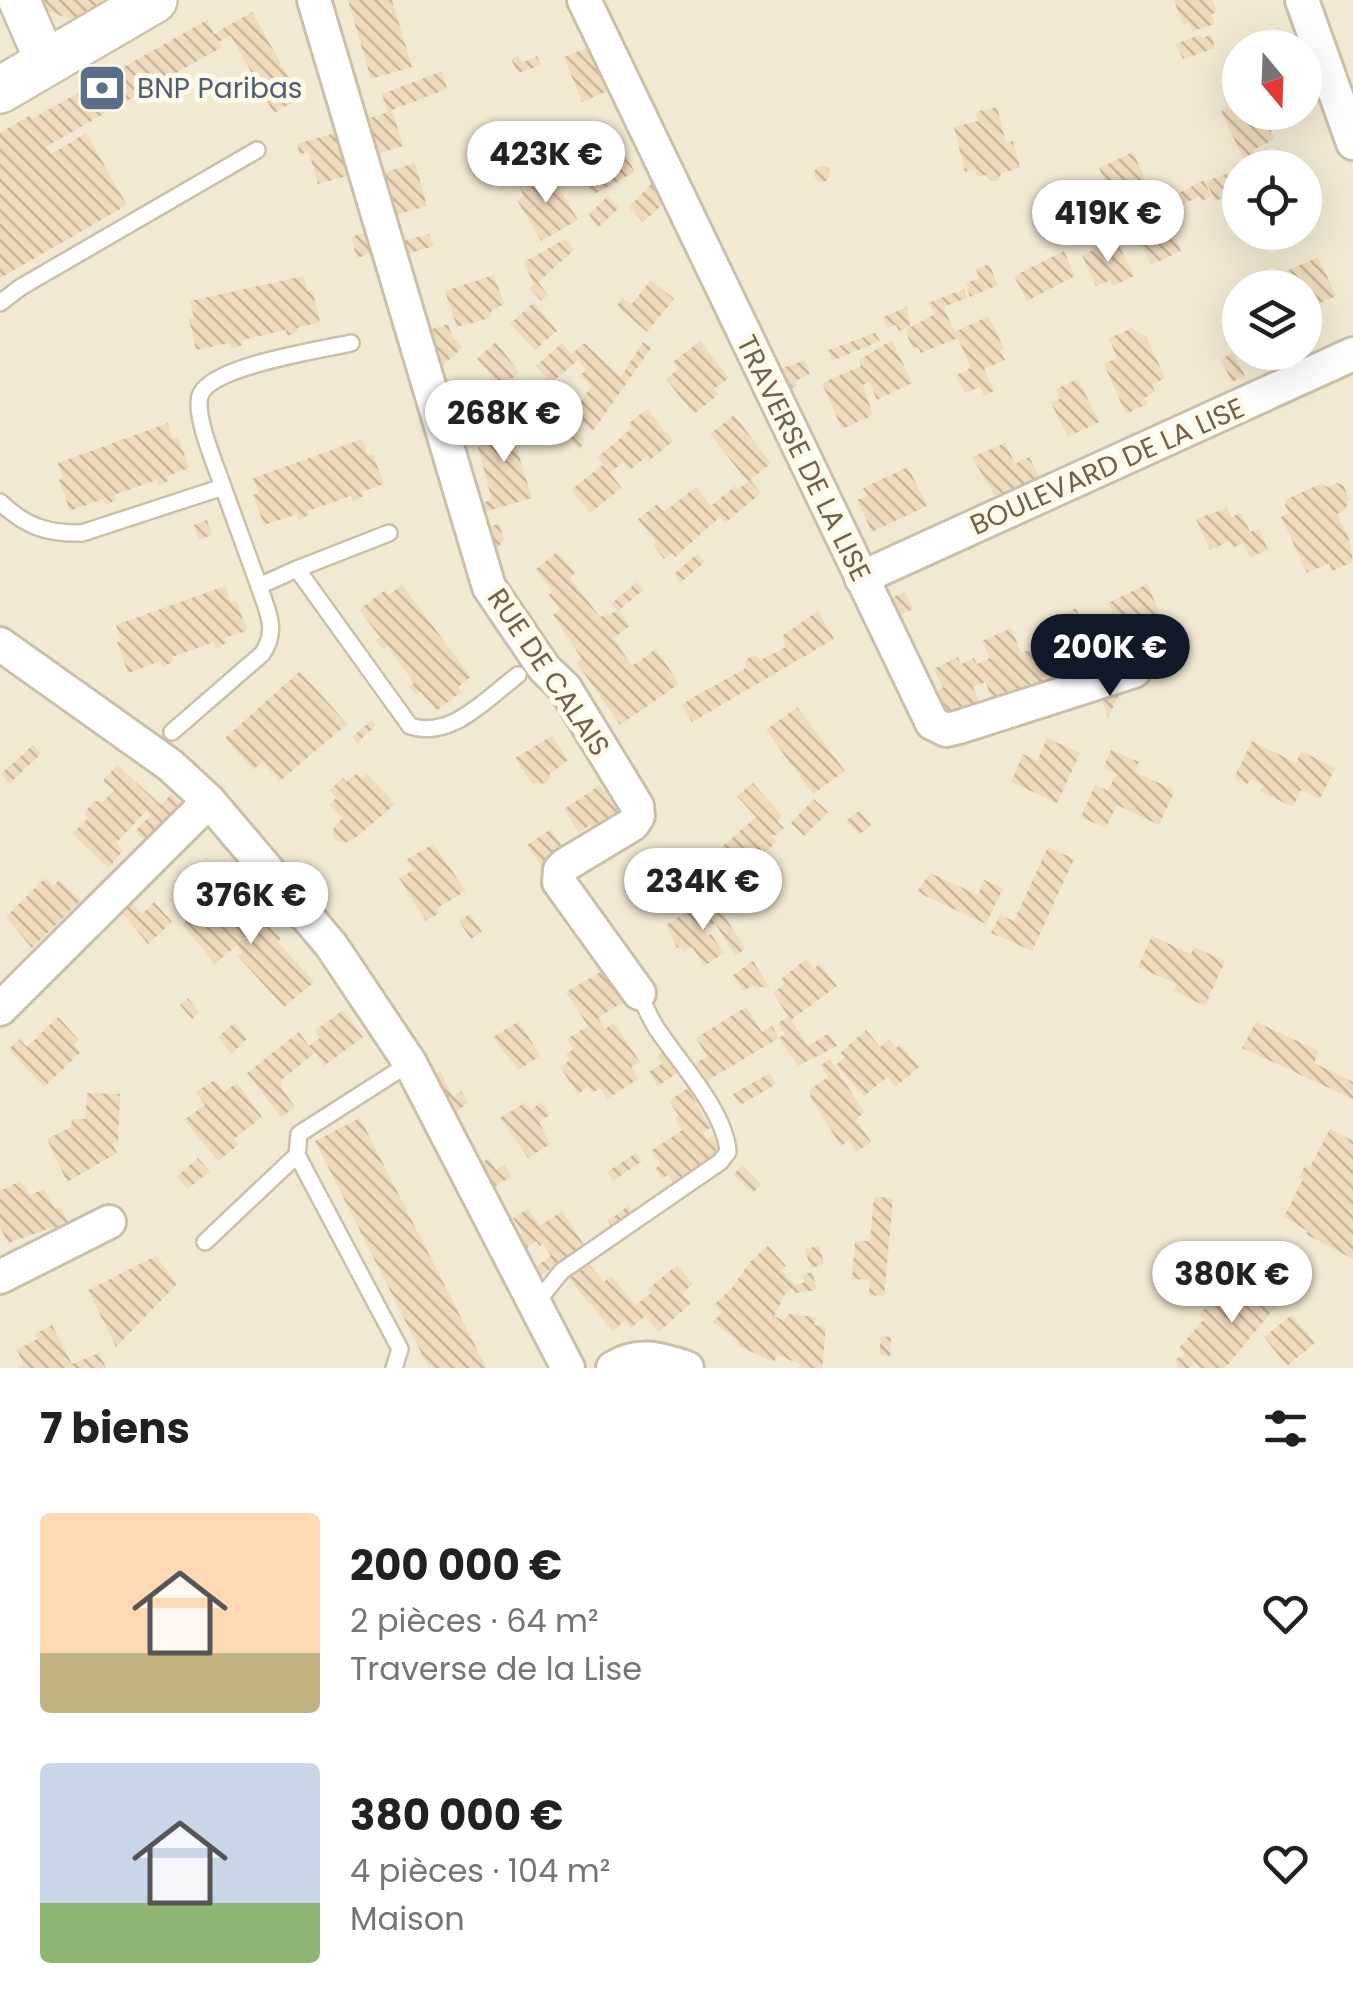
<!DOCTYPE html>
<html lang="fr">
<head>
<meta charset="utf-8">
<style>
  :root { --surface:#fff; --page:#f2f2f2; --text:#202124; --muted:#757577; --accent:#111827 }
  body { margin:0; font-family:Poppins,sans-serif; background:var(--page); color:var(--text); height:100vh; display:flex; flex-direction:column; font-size:38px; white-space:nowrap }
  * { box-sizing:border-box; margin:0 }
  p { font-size:32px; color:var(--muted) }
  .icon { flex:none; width:55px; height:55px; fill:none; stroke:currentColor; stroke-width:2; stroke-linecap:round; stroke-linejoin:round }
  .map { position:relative; height:1368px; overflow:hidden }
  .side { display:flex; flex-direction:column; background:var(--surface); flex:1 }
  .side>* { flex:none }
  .needle { width:65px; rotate:161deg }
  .controls { position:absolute; left:1222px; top:30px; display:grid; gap:20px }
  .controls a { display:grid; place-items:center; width:100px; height:100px; border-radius:50%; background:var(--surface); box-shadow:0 10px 40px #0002; font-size:50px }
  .price { position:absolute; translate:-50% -85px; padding:0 22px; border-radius:35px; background:#fff; color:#222; font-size:32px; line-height:65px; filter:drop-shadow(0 2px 5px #0008) }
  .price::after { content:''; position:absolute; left:50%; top:60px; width:30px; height:22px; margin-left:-15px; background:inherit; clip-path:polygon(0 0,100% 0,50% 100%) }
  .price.selected { background:var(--accent); color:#fff }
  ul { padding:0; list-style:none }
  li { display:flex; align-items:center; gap:30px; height:250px; padding:0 40px }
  li span { display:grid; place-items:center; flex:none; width:280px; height:200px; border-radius:10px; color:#555 }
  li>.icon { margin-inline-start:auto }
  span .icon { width:120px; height:120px; fill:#fffc; stroke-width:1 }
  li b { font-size:42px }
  h2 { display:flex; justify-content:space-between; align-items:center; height:120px; padding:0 40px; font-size:42px }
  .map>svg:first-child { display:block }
  .residential { fill:#f2e9d2; fill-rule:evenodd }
  .building { fill:url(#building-back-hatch) }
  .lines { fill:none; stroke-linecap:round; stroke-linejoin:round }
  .service-casing { stroke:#ccbfaa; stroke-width:20 }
  .minor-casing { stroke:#ccbfaa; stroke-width:38 }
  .tertiary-casing { stroke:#ccbfaa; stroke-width:45 }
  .secondary-casing { stroke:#cfc1a8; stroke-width:50 }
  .service { stroke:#fff; stroke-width:15 }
  .minor { stroke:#fff; stroke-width:32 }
  .tertiary { stroke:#fff; stroke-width:40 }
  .secondary { stroke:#fff; stroke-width:45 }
  .labels { text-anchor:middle; stroke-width:10; stroke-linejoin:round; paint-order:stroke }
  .service-label { font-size:28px; fill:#4e5e75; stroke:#fefae9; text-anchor:start }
  .street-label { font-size:28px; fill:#72604a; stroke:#fefae9 }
</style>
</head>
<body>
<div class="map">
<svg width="1353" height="1368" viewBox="0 0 1353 1368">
  <defs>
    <pattern id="building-back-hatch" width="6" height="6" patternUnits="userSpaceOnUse" patternTransform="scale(2.5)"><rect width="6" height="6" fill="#efdabc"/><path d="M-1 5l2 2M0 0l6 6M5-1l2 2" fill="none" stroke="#c6b49b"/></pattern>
  </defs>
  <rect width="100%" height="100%" fill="#fbf6e3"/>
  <path class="residential" d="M0,0H1353V1368H0ZM1240,48H1305V112H1240ZM1240,168H1305V232H1240ZM1240,288H1305V352H1240Z"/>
  <g class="building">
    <polygon points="42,0 107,0 73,20 47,11"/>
    <polygon points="348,0 392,0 412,67 371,79"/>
    <polygon points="1174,0 1212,0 1217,12 1212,14 1215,24 1192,31 1189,22 1183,25"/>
    <polygon points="252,12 300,98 274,113 231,36 219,42 222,47 47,146 51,154 86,133 127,205 0,278 0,133 30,115 32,119 207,20 214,34"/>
    <polygon points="1200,35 1202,38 1211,35 1215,48 1183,59 1175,44"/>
    <polygon points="594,45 614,88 582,102 564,57"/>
    <polygon points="518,56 522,63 537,56 541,65 518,73 511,59"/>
    <polygon points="442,71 447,89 392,110 403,146 377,154 367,119 388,112 382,94"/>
    <polygon points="1240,96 1240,112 1262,112 1273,120 1271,133 1275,139 1253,150 1257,161 1234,169 1233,165 1244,160 1221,111 1232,106 1230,100"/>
    <polygon points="997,107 1006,143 1013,141 1020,168 1002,173 997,181 992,181 986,175 977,177 975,169 965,172 954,127 978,121 975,112"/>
    <polygon points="612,130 635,172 593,195 574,162 598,149 594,140"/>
    <polygon points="338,132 351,175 318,184 309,152 300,154 297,144"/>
    <polygon points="1133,152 1145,179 1112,195 1099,168"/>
    <polygon points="415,163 427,206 395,215 383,173"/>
    <circle cx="822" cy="174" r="8"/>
    <polygon points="548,169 578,220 541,241 517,200 524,196 519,186"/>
    <polygon points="1231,172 1240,192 1215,201 1206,181"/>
    <polygon points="658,177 666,193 662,205 643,222 629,207"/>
    <polygon points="1204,180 1211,196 1202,201 1199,196 1156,220 1150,208"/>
    <polygon points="608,196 619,208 597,228 589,214"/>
    <polygon points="1141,201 1145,218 1118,233 1115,226 1112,227 1107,218"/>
    <polygon points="1168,222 1181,251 1151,265 1137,236"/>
    <polygon points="367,232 373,253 357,258 351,237"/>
    <polygon points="429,234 434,246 407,254 403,241"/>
    <polygon points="565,239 574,250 538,282 548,295 541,301 530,288 534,285 524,262"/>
    <polygon points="1116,240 1134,276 1113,286 1110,280 1096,286 1082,255"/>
    <polygon points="1064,251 1075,276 1027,301 1014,276"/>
    <polygon points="1318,257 1336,296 1305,310 1305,288 1287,288 1280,274"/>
    <polygon points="989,264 998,285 970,297 966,283 979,278 976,269"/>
    <polygon points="494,275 504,304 492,310 489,318 457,327 445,291"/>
    <polygon points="304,276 307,291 312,290 320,322 297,328 297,332 287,336 286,330 241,340 242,345 232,349 230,343 196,350 189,318 194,317 190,301"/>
    <polygon points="651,280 674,299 647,332 617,306 622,298 632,304"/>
    <polygon points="964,289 967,298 943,307 955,332 989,316 1004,349 1000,351 1005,360 984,369 994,391 984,396 980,387 965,393 956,375 971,368 958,338 921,353 918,347 913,349 905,330 935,314 928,303"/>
    <polygon points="534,302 557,331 535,350 510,324"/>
    <polygon points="907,307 910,326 899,331 896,325 887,328 883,317"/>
    <polygon points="1240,320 1240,352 1252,352 1240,358 1226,327"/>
    <polygon points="448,324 453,338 463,347 441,367 429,330"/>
    <polygon points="1132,328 1147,338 1165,378 1152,385 1155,392 1144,398 1147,404 1126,414 1104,364 1117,358 1109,338"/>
    <polygon points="875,333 880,341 832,361 828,350"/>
    <polygon points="892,340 912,383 877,400 869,382 863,385 873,415 842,429 822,383 861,366 859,360"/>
    <polygon points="700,341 729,378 714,389 719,394 694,414 666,379 679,369 673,362"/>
    <polygon points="496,342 519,372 503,387 477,359"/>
    <polygon points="643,342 651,348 593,431 571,415 592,386 579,376 587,370 578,360 551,383 536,366 562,343 572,354 584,343 621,377"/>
    <polygon points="1233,353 1245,376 1232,382 1221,359"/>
    <polygon points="805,360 810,374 795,381 797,386 784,391 775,371"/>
    <polygon points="1078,379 1099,422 1068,437 1051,403 1060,399 1056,389"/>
    <polygon points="480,385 484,399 473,402 469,387"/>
    <polygon points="647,409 673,441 650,460 647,456 630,470 623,462 610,473 622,488 590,513 571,490 603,465 598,457 632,428 629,423"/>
    <polygon points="513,411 517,415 524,440 515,443 532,498 484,512 481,503 492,500 475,436 505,427 504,414"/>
    <polygon points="734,415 771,463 748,482 710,434"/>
    <polygon points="569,421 585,441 579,450 561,427"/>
    <polygon points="168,423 173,439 178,437 189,468 167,476 168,481 159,486 156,480 114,495 116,500 105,505 103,499 70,511 59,480 63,478 58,463"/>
    <polygon points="362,439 368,455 373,454 384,484 361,492 363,496 353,502 351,496 308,511 309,515 299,520 297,514 264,525 253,495 259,493 253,478"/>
    <polygon points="1005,443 1015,464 1029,457 1040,478 995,496 972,457"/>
    <polygon points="908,467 927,506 872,532 857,500 867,496 863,488"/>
    <polygon points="750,480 761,493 725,523 720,517 675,557 672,553 664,559 653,545 656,542 638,519 657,504 664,512 696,487 711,506 735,486 738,490"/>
    <polygon points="1337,483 1343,485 1349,499 1345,510 1337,514 1349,539 1353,562 1332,571 1329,563 1307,573 1281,517 1289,513 1285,505 1287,499 1320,484 1328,487"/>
    <polygon points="1227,508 1231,517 1241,513 1250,532 1259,529 1268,550 1250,557 1243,543 1233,548 1230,541 1210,550 1196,519"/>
    <polygon points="207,520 212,535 199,540 194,525"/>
    <polygon points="499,524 504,540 495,551 488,527"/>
    <polygon points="557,552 575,573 570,578 600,617 618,611 630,626 613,638 632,666 656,649 679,684 620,725 577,663 582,659 553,615 560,609 549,595 553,591 535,570"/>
    <polygon points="697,554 705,562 681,582 674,574"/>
    <polygon points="637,582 643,590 618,611 611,604"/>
    <polygon points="1147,584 1165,624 1154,629 1156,634 1146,638 1144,634 1127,642 1108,603"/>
    <polygon points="402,585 471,677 458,687 461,692 436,711 421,692 417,695 409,687 414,683 387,646 383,649 375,641 380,637 359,610 385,590 389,595"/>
    <polygon points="225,586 231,602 236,600 247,631 224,638 226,643 216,649 214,642 172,657 173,662 162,667 160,661 128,673 117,642 121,640 116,625"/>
    <polygon points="905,592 913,609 895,617 886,600"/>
    <polygon points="1076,608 1101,670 1052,687 1050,680 1061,676 1050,640 1072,631 1065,613"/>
    <polygon points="818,611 834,639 692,722 682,706 688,700 746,668 745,660 755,655 761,660 786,647 782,636"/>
    <polygon points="1011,628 1021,653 1034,648 1038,656 1048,652 1057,672 1042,678 1047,689 996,706 985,682 973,687 983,710 947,720 930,694 943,688 934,669 958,657 961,664 974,658 977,664 990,658 982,641"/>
    <polygon points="300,671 347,724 280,781 262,762 253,770 225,738"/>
    <polygon points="1123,685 1108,718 1099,693"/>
    <polygon points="797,707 845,771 813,794 766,730"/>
    <polygon points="372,720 376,725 357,743 352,737"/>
    <polygon points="552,736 568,760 549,775 551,778 540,785 538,782 533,785 515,758"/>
    <polygon points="1047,738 1080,753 1057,803 1011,782 1023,754 1037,761"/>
    <polygon points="1252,741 1296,763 1301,751 1335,768 1320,799 1301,790 1293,807 1260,791 1263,785 1251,779 1247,784 1234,778"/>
    <polygon points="33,745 41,754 9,784 1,774"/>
    <polygon points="1111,750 1139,762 1134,772 1175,790 1159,825 1117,805 1106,828 1081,817 1095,785 1108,791 1116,774 1103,768"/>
    <polygon points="117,765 161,805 171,794 188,812 151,848 135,831 151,815 146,811 116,843 123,850 109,868 72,834 87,819 85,812 95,801 103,802 114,790 103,781"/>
    <polygon points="357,773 362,778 367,774 395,804 358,836 347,842 338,842 333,836 334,826 343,818 329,805 336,798 330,790 343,778 346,782"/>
    <polygon points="753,783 782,816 777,821 784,828 776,835 770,835 777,842 727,885 708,863 717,856 715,853 756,817 737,796"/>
    <polygon points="600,785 621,817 595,834 590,825 579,833 564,809"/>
    <polygon points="814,799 828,812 804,836 791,823"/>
    <polygon points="859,811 871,825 859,835 846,821"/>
    <polygon points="551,829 565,852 542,867 527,845"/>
    <polygon points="433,844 466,891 437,908 439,913 426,921 399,878 413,870 406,860"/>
    <polygon points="1048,847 1074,859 1032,951 991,933 1000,915 1014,921"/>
    <polygon points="930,873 978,895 984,880 1003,888 986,924 917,892"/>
    <polygon points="313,876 324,889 314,898 303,885"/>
    <polygon points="45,878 53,886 59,880 81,900 32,948 6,917"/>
    <polygon points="266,897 283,919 271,928 281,939 277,941 314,982 284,1007 238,956 242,952 237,945 215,964 182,924 211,900 232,925"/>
    <polygon points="129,899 142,914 154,902 172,922 148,944 119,909"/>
    <polygon points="703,902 708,910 717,904 745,949 735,956 715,923 704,930 708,936 711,934 724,953 704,966 692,947 684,952 680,946 677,948 666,925"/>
    <polygon points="470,914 482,932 471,939 459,921"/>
    <polygon points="1152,936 1191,954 1194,947 1225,961 1205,1006 1174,991 1177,984 1138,967"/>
    <polygon points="806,959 814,969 819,964 837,986 791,1020 808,1046 829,1033 837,1046 798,1066 779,1038 785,1034 778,1023 788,1016 773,993 785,984 781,979"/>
    <polygon points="753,961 770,988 752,986 743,991 733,975"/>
    <polygon points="611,966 631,997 598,1018 605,1029 614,1023 640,1062 631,1067 638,1079 607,1099 600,1088 592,1093 588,1087 578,1094 560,1067 570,1060 566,1054 574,1049 567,1039 588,1026 566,992"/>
    <polygon points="188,998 199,1012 192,1019 180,1005"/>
    <polygon points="746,1007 762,1032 772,1026 779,1038 707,1081 696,1063 707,1056 696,1038"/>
    <polygon points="343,1010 363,1037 324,1066 315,1053 281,1080 282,1089 295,1107 281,1117 247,1073 299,1032 309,1046 320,1038 315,1031"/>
    <polygon points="58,1017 79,1040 74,1045 81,1052 44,1087 9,1049 19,1039 27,1047"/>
    <polygon points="519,1021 540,1056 518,1070 493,1037"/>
    <polygon points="1256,1022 1319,1051 1314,1063 1353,1082 1353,1099 1242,1048"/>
    <polygon points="234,1023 247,1039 231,1054 218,1037"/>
    <polygon points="866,1030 880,1047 889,1040 896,1048 900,1045 919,1067 895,1087 887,1077 864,1096 836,1065 845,1057 840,1053"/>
    <polygon points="663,1052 677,1073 658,1086 649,1072 663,1063 657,1056"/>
    <polygon points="830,1059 864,1112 856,1119 871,1142 856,1152 849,1140 841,1146 811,1098 809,1090 828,1077 821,1065"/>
    <polygon points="440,1071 453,1096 461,1091 468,1103 453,1114 432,1075"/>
    <polygon points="770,1073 776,1084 740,1105 733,1094"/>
    <polygon points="214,1080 224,1092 237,1083 262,1117 234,1139 238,1145 218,1161 184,1120 205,1105 196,1092"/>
    <polygon points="688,1088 710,1128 703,1133 707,1139 713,1135 717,1147 715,1154 674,1183 668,1175 662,1179 655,1169 661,1164 651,1151 682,1130 675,1119 679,1116 669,1101"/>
    <polygon points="87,1093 120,1094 118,1141 112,1144 117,1153 67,1182 47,1139 71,1127 72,1119 86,1119"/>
    <polygon points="526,1102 530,1110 542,1102 550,1115 539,1122 550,1144 528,1158 500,1118"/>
    <polygon points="360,1118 483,1361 486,1368 429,1368 315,1141"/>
    <polygon points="1330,1129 1353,1141 1353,1259 1306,1234 1308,1231 1284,1217 1303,1179 1299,1177 1305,1165 1310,1167"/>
    <polygon points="636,1153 642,1161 613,1181 607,1172"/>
    <polygon points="198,1158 210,1172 187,1189 177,1176"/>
    <polygon points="489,1158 496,1170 504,1165 512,1176 491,1189 479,1165"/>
    <polygon points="743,1166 761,1184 753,1193 733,1174"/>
    <polygon points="20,1181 30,1195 44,1189 55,1209 61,1207 73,1232 59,1239 53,1227 8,1243 0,1227 0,1191"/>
    <polygon points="874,1197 893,1198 884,1296 869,1295 870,1280 852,1279 855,1241 870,1241"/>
    <polygon points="628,1206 632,1211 611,1226 608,1221"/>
    <polygon points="528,1209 540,1226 562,1211 584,1245 536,1279 532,1269 551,1256 543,1244 540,1246 536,1241 527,1248 520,1234 523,1233 513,1218"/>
    <polygon points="819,1245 824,1264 811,1268 805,1250"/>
    <polygon points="768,1246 786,1266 782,1270 795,1285 805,1282 802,1275 812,1272 817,1290 795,1293 792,1288 785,1294 774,1316 784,1321 789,1314 816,1317 814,1325 826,1327 822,1368 799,1368 800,1364 777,1355 774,1362 739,1346 737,1340 713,1322 722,1312 714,1305 732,1288 750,1262"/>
    <polygon points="156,1256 177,1284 116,1347 88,1290"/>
    <polygon points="587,1262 604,1282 611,1276 636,1305 651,1293 648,1289 677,1265 693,1284 682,1293 691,1303 659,1332 645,1316 631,1328 625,1320 613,1331 567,1277"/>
    <polygon points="1285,1267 1300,1277 1225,1368 1200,1368 1193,1361 1191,1368 1178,1368 1176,1359 1185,1354 1179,1348 1204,1319 1199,1315 1214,1299 1231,1315 1257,1287 1264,1293"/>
    <polygon points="1292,1315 1315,1343 1287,1366 1264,1337"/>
    <polygon points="52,1325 72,1364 99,1353 106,1368 18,1368 24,1365 17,1350 37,1339 35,1334"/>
    <polygon points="881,1336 891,1337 890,1356 879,1355"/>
  </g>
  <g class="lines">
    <g class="service-casing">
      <g id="service">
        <polyline points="0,303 21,287 257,150"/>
        <path d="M223,487C216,466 194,416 200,396C209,366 321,350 351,343"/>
        <path d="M0,502C25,526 47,534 82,533L223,487L259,586L297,569L410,726C451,740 487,698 518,675"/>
        <polyline points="297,569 389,533"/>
        <path d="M172,732L262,654C279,630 267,611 259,586"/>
        <polyline points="205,1242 297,1155"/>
        <path d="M536,1303L562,1271L720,1162L728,1152C725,1111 679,1062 657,1029C650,1018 644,1005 639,993"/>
        <polyline points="394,1368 400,1349 297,1155 299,1134 410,1063"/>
      </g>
    </g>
    <g class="minor-casing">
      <g id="minor">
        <polyline points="314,0 489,587 544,668 565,688 637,806 638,816 633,824 565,865 560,870 559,882 639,993"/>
        <polyline points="584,0 932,723 946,730 959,727 1134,671"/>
        <polyline points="1302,0 1353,143"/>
        <polyline points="861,578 1353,354"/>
        <polyline points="0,644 170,765 209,801 331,945 410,1063 568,1368"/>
        <polyline points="0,1009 209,801"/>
        <polyline points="0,1277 109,1222"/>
        <path d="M613,1368C639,1352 659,1359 687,1368"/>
      </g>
    </g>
    <g class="tertiary-casing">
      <polyline id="tertiary" points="19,0 46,62"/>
    </g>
    <g class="secondary-casing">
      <polyline id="secondary" points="0,90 154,0"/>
    </g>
    <use href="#service" class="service"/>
    <use href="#minor" class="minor"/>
    <use href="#tertiary" class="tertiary"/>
    <use href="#secondary" class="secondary"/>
  </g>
  <defs>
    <g id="bank-square" transform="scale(2.5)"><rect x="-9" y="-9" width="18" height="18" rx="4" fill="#5c6f8a" stroke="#fefae9"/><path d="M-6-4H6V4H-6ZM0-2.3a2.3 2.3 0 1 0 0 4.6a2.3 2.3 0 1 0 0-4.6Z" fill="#fff"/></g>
  </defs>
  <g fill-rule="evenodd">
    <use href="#bank-square" x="102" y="88"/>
  </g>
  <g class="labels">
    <g class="service-label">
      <text x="137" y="98">BNP Paribas</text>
    </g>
    <g class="street-label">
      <text transform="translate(804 458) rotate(64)" y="10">TRAVERSE DE LA LISE</text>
      <text transform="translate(1107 466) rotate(-24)" y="10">BOULEVARD DE LA LISE</text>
      <text transform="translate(549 672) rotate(56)" y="10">RUE DE CALAIS</text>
    </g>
  </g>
</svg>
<div class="controls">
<a><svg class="needle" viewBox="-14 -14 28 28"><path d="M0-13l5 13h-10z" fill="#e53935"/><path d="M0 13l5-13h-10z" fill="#757577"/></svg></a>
<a><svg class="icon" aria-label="locate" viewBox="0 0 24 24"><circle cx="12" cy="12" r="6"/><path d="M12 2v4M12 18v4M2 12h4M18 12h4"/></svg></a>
<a><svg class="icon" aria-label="layers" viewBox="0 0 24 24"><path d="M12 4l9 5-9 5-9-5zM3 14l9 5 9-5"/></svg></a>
</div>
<b class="price" style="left:546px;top:206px">423K €</b>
<b class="price" style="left:1108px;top:265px">419K €</b>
<b class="price" style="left:504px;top:465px">268K €</b>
<b class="price selected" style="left:1110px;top:699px">200K €</b>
<b class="price" style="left:703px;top:933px">234K €</b>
<b class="price" style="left:251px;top:947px">376K €</b>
<b class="price" style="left:1232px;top:1326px">380K €</b>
</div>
<section class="side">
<h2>7 biens<svg class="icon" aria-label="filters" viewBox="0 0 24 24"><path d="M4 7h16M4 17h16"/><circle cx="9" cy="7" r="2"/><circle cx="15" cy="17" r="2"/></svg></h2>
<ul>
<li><span style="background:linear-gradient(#ffd9b3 70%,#c2b280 0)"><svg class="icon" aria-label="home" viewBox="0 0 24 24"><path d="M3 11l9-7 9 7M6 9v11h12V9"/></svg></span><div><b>200 000 €</b><p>2 pièces · 64 m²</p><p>Traverse de la Lise</p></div><svg class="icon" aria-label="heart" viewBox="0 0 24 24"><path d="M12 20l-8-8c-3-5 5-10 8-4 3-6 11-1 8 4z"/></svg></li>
<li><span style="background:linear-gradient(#c9d6e8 70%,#8fb573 0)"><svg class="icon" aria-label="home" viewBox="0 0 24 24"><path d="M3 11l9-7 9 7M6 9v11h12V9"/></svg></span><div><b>380 000 €</b><p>4 pièces · 104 m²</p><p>Maison</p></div><svg class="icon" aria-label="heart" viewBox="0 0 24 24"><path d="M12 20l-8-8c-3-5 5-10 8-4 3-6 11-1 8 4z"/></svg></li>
</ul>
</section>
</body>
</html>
